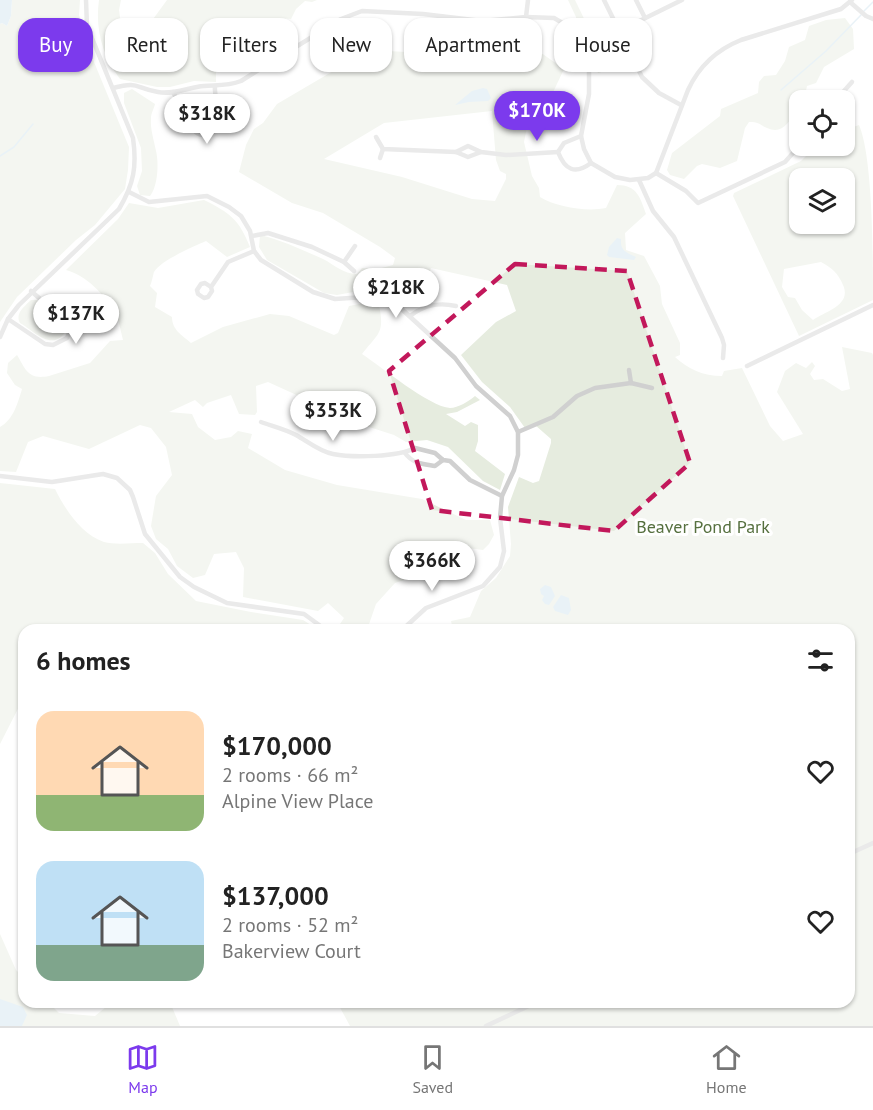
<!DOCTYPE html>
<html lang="en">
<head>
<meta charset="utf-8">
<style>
  :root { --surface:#fff; --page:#f2f2f2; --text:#222; --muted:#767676; --line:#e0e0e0; --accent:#7c3aed }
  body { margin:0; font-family:"PT Sans",sans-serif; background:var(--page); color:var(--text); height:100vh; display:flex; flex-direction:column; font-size:22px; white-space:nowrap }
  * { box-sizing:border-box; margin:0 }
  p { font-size:20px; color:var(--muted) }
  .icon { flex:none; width:33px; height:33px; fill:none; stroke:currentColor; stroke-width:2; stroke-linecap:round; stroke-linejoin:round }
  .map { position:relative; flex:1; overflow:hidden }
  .details { position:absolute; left:18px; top:624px; width:837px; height:384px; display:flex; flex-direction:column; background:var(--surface); border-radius:18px; box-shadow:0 2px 4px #0004 }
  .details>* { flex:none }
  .banner { position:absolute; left:18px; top:18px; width:837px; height:54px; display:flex; gap:12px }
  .controls { position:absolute; left:789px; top:90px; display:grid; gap:12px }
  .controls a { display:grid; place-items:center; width:66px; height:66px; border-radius:12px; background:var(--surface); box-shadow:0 2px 4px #0004; font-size:30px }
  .price { position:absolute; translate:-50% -51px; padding:0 14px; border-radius:21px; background:#fff; color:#222; font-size:20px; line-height:39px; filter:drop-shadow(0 2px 3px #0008) }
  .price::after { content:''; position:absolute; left:50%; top:36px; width:18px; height:14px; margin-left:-9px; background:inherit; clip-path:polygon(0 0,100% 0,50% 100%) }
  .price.active { background:var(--accent); color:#fff }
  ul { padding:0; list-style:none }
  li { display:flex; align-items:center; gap:18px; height:150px; padding:0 18px }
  li span { display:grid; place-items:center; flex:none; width:168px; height:120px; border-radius:18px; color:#555 }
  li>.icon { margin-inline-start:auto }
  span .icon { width:72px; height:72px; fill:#fffc; stroke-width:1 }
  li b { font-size:26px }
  h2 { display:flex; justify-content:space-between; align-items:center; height:72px; padding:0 18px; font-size:26px }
  .pill { padding:0 21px; border-radius:18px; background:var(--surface); box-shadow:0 2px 4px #0004; font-size:21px; line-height:54px }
  .pill.active { background:var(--accent); color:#fff }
  .menu { display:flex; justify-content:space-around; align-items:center; height:84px; border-top:2px solid var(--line); background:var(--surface); font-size:16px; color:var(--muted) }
  .menu a { display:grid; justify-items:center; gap:3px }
  .menu .active { color:var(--accent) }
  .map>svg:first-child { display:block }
  .green { fill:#e6ecdf; fill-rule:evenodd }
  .water { fill:#cfe2ee }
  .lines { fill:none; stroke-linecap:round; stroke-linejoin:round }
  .stream { stroke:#cfe2ee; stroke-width:1.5 }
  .minor { stroke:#d0d0d0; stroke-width:4.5 }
  .marked { fill:none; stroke:#c2185b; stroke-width:4.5; stroke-dasharray:12 8; stroke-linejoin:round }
  .labels { text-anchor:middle; stroke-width:6; stroke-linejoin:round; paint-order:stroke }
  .park-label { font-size:18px; fill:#56703f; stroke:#fff }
</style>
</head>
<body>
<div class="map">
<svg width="873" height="1026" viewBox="0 0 873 1026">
  <rect width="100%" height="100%" fill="#fff"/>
  <g class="green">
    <polygon points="12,0 80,0 79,15 87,45 129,147 128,170 125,189 95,225 76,240 17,297 0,322 0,24 2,23 7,26 11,16"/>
    <path d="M99,0H121L119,10L124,46L135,44L146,26H148L167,0H317L312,2L305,1L296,9L291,19C275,14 231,41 221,54C215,61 216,73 216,82L194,81L170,87H157L120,79C102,55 95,29 99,0Z"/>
    <polygon points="568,0 575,0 609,70 598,73 576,23 576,17"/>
    <path d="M845,18L853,29L854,49L824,67L816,83L807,86L804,100H800L799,107C791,117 785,136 767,128C758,124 760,122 749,122L745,128L737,161L720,168L702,164L697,166L684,179L670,175L667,170L672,153L720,116L721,109L758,93L759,82L764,76L776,75L785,61L789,47L805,40L809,26L826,20Z"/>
    <path d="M519,26L520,38L564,69L548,103L528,122L524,142L532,176L539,188L540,197C556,207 587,212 606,208L617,185C637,185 640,197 646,214L625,233L626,250L644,256L660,286L662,304L680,343V355L675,357C688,369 703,376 722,376L724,371L742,368L770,426L783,441L803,434L777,392L785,371L796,363L806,368L812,362L815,366L810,374L814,380L823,379L842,391L850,389L842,347L872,353L873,355V1026H350L337,1002H849V630H453L451,621L470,617L481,591L496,578L510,556L511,544L508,507L519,477L533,483L539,481L551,443V439L535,425L525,428L510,407L482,382L461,355L496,322L516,311L507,285L431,268L430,271H422L418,275L391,285L337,295L324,293L267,260L259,247L260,235C281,240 303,250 323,259C335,265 343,274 357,274L362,268L378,269L393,265L395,258L380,247L323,213L292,203L239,172L246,145L254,129L263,123L277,104L369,50L500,57C504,42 515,47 513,27ZM492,111L496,160L500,171L506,174V179L495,201L472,199L402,177L324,159L384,123Z"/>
    <path d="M132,89L155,104C154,109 151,113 151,118C150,129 154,140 156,151C159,163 158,186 150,196L140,195L137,186L142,171L141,148L124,103V93Z"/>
    <path d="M859,125C873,157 873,258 873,300L799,336L733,196L734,193L801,161L816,146H844L845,130ZM800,178H844V224H800ZM821,262C832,268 838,273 843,285C852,305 826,311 813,320L802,310L795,298L788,297L782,287L784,269Z"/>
    <path d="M204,200C230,213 239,219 250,247L227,257L206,241C195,246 161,260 154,272C153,275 152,282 150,286L157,293L155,307L172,317C172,330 182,335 191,343L223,327L270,314L289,316L334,335L338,333L349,306L370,302L379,305C385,334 378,333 362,354C380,366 430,407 450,408C458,408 469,401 475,396L480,400L457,412L446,414L465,426L471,422L478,425V441L475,451L505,474L500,490L483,481L448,447L427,440L406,442L394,435L366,426L333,409L312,402L268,382L256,386L257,412L255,415L239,414L231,395L207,403L203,407L195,400L169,412L192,414L198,427L215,440L231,437L238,431L252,434L248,448L285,470L337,485L422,499L466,520H490L494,535L489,544L483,550L460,547L447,557L440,568L395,583L376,604L367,630H340L338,627L344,618L328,603L318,611L243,597L244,568L236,552L214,554L205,575L193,578L177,566L168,549L156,539L151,526L156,496L172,475L166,447L151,428L140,425L89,449L43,436L28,442L16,472L0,471V427C13,420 18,403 22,389L15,385L7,373L8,363L17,355C26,370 28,380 49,376L90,363L110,341L123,340C121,332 119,320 115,313C104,294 87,276 66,270L118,219L129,203L158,208Z"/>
    <path d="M31,300H37C46,309 57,309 66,318C67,326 67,332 61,337C48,348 31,329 20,323C15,313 24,307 31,300Z"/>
    <path d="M0,483L55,489C65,509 81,534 104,542C115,545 131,543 143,543L155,553L168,574L196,601L251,612L303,620L319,630H24V697L0,744Z"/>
    <polygon points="0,934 16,970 24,978 24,1002 48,1002 59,1013 95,1016 112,1002 183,1002 172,1007 180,1026 0,1026"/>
  </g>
  <g class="water">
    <polygon points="0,0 12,0 11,16 7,26 2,23 0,24"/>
    <polygon points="483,88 487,89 491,98 488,101 469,102 455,105 472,91"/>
    <path d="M617,238L621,239C620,251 626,252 636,257L634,260L609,257L607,255L609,247Z"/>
    <polygon points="545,585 551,587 555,596 549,605 545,604 542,600 544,596 541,594 540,589"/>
    <polygon points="561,595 569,598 571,610 568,615 555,611 553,607"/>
    <polygon points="0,999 23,1007 27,1015 22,1026 0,1026"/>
  </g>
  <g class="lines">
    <g class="stream">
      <polyline points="864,11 873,2"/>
      <polyline points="781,90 826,51 861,15"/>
      <polyline points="0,156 14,147 33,124"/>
    </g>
    <g class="minor">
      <polyline points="604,0 642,77 659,93 681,105"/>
      <polyline points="636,0 645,18"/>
      <polyline points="850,2 866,16 873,19"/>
      <polyline points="526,17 528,0"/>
      <polyline points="619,31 682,0"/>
      <path d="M113,88C140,81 134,88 158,92C174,95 189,87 204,86C218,85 228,86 241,81L341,19L362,11L423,14L482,21L526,17L554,18L566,25L574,34L584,52L589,70V94L581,136L584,149L591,163L615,177L630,180L648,178L656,173L688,90C699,66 716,50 741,40L841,9L852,0"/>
      <path d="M173,92C176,99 180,102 184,108C188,113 188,120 191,126C202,145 217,130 218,115C219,105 214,96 215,86"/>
      <polyline points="836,100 852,82"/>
      <polyline points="844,123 847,127"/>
      <path d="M581,136L564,143L558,152C565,170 575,175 591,163"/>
      <polyline points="376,137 383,149 456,152 468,157 481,152"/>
      <polyline points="456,152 468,146 481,152 506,155 558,152"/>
      <polyline points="380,158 383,149"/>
      <polyline points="656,173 686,191 698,203 785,162 800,145"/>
      <polyline points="639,180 653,211 674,237 722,338 724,345 723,358"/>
      <polyline points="129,192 149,202 207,196 229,207 241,216 250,231 254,251 261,260 313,292 335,299 365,297 395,303 455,358 476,386 510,416 518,432 518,455 514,470 502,496 500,518 504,551 500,567 483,586 426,608 402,630"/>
      <polyline points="252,236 268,233 312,247 344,262 354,271"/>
      <polyline points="344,262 355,246"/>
      <polyline points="211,287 205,283 201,284 197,290 198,294 204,298 208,297 212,291 211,287 228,262 254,251"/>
      <path d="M410,316C424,305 438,302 456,306"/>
      <polyline points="8,319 45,344 53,345 67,338 71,328 69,318 63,311 46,304 31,291"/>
      <path d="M0,337L8,319L19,305L119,209C134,184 137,166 133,138L87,26L86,0"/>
      <polyline points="747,366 873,305"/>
      <polyline points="629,370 631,383"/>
      <path d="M261,422C272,426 285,429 296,435C307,441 320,452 333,454C353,458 398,457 415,448L435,453L443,460L450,461L470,480L502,496"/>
      <polyline points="518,432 553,417 577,396 595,388 631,383 652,388"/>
      <path d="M405,453C413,464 423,464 435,466L443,460"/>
      <polyline points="0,476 52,482 103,474 117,478 130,490 133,497 145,534 180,577 194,587 227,603 304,614 326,630"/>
      <polyline points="849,854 873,843"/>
      <polyline points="486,1026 537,1002"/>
    </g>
  </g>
  <path d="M0 0H873V1026H0ZM515,264L627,271L690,463L614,531L432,510L389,371Z" fill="#fff" fill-opacity=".55" fill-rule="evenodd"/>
  <path class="marked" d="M515,264L627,271L690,463L614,531L432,510L389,371Z"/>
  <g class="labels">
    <g class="park-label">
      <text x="703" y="533">Beaver Pond Park</text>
    </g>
  </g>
</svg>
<div class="controls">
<a><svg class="icon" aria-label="locate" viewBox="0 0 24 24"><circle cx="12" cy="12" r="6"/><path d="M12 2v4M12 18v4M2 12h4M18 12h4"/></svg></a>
<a><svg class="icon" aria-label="layers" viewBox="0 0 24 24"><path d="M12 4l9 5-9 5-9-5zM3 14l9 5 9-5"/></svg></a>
</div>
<b class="price active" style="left:537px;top:142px">$170K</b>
<b class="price" style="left:207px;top:145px">$318K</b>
<b class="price" style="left:396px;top:319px">$218K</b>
<b class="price" style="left:76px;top:345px">$137K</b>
<b class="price" style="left:333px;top:442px">$353K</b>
<b class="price" style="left:432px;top:592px">$366K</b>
<div class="banner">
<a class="pill active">Buy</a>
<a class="pill">Rent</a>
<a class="pill">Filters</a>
<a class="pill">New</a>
<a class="pill">Apartment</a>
<a class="pill">House</a>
</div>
<section class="details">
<h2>6 homes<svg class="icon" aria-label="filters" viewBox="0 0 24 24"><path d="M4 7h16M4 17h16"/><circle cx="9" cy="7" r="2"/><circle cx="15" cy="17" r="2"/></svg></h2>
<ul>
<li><span style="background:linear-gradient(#ffd9b3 70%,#8fb573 0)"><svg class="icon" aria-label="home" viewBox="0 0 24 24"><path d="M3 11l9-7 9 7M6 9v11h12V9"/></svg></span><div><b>$170,000</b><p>2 rooms · 66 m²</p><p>Alpine View Place</p></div><svg class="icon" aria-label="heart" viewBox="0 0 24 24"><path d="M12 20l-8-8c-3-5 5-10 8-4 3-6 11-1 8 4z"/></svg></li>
<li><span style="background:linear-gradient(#bfe0f5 70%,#7fa58c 0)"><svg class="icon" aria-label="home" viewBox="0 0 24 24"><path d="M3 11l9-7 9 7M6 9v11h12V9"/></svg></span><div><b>$137,000</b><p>2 rooms · 52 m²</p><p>Bakerview Court</p></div><svg class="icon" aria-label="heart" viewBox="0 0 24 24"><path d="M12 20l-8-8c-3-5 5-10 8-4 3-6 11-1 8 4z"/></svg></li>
</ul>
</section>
</div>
<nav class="menu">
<a class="active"><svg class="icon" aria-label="map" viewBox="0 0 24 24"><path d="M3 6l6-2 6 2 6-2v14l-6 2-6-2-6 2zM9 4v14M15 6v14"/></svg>Map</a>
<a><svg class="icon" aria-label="saved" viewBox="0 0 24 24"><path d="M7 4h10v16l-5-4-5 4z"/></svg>Saved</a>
<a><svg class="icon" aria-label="home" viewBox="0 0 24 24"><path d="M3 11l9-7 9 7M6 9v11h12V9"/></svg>Home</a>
</nav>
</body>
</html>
